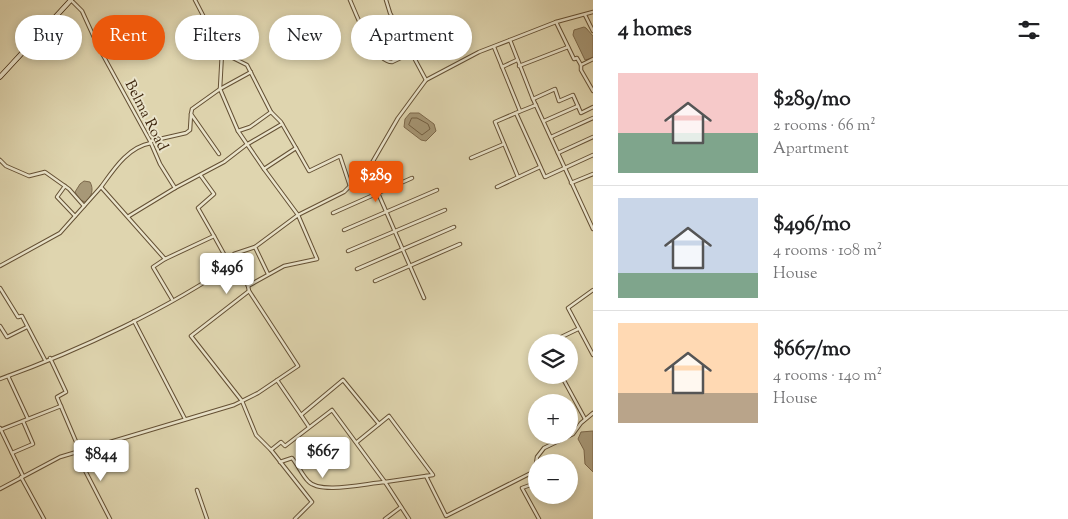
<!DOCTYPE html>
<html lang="en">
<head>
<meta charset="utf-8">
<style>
  :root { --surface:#fff; --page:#f6f6f6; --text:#202124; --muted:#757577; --line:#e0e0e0; --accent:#ea580c }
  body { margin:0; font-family:"Sorts Mill Goudy",serif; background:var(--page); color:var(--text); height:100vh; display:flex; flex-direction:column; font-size:19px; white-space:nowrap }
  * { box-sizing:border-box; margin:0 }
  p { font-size:16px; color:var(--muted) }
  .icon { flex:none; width:28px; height:28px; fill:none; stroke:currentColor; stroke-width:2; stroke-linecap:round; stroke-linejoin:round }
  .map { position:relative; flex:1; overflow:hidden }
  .panel { display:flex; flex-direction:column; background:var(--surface); width:475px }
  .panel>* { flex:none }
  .top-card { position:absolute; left:15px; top:15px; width:475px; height:45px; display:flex; gap:10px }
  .controls { position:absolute; left:528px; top:334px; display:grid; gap:10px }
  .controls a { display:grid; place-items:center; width:50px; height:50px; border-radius:50%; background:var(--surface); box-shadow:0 2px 8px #0003; font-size:25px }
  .price { position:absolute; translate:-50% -42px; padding:0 11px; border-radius:5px; background:#fff; color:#222; font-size:16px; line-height:32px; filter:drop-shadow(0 1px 2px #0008) }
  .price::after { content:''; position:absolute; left:50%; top:30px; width:15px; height:11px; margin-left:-8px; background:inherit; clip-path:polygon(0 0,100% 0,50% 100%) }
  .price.selected { background:var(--accent); color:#fff }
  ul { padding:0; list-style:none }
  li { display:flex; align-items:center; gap:15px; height:125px; padding:0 25px }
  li+li { border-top:1px solid var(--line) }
  li span { display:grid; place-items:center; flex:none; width:140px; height:100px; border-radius:0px; color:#555 }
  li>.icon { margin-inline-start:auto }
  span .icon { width:60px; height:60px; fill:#fffc; stroke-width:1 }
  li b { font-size:21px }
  h2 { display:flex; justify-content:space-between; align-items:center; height:60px; padding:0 25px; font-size:21px }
  .tag { padding:0 18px; border-radius:22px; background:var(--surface); box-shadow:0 2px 8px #0003; font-size:18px; line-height:45px }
  .tag.selected { background:var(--accent); color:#fff }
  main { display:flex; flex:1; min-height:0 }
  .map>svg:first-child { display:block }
  .water { fill:#a79877; stroke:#7c694c }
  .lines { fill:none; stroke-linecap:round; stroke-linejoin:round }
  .shore { stroke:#715e41; stroke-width:1 }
  .minor-casing { stroke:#645034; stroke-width:4.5 }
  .secondary-casing { stroke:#3b230b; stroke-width:5.5 }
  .minor { stroke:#eae4cb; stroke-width:2.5 }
  .secondary { stroke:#eae4cb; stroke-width:4 }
  .labels { text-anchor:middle; stroke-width:4; stroke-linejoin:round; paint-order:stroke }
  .street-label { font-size:15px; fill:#3b230b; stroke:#eae4cb }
</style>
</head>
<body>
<main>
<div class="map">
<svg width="593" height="519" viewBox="0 0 593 519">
  <rect width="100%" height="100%" fill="#dfd5af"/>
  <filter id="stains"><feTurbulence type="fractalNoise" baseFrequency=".004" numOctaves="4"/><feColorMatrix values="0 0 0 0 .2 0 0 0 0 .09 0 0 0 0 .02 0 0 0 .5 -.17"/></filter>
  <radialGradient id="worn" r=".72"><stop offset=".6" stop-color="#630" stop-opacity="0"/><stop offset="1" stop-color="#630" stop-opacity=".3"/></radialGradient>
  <g class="water">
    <polygon points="584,27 586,28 593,36 593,58 585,60 573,35 574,30"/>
    <polygon points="410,113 419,113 434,124 436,131 426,141 421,140 404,127 405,119"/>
    <path d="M84,181L90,182C94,189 92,197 85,202L80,200L75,192L80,184Z"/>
    <polygon points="593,431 593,472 585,464 584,450 578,439 581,432"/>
  </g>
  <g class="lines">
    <polygon class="shore" points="412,118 417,118 428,124 430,129 422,135 409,125"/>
    <g class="minor-casing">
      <g id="minor">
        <polyline points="71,0 82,11 98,46 150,141 160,164 175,188"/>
        <polyline points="195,0 222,52 220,89 238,131 250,127 271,112"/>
        <path d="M350,0C356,14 374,62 392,62L411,53"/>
        <polyline points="386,0 390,13 426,80"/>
        <polyline points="593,12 556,22 574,59 577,58 581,65 593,59"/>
        <polyline points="585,15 593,31"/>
        <polyline points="556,22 510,40 533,99 593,229"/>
        <polyline points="494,47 520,111"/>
        <polyline points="223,53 247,65 271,112 281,122 296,148"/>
        <polyline points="581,65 581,70 593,91"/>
        <polyline points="519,66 568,47"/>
        <polyline points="502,67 517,60"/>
        <polyline points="533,99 555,89 559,101 573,95 581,113 593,107"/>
        <polyline points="536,105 516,113 545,177 593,155"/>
        <polyline points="516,113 495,122 518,177"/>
        <polyline points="544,121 578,106"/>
        <polyline points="238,131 264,169 296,148 309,171 340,156 350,186 369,168 398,118 426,80 479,52 510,40"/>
        <polyline points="551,137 593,118"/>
        <polyline points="151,141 186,133 190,130 191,114"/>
        <polyline points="558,153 593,137"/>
        <polyline points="219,154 191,114 192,109 220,89 251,72"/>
        <polyline points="471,158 504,144"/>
        <polyline points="0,160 6,166 29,176 45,172 69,189 84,206"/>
        <polyline points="264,169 298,215 344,192 350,186"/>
        <polyline points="365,173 378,193 424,298"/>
        <polyline points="571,183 593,174"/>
        <polyline points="65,186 57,197 75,216"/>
        <path d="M101,187C114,169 128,147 151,143"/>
        <polyline points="497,187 540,167"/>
        <polyline points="333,213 412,178"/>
        <polyline points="129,216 175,188 224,162 246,145 282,124"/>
        <polyline points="344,230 437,190"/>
        <polyline points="214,236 230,265"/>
        <polyline points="348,251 445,210"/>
        <polyline points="165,259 153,267 172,299"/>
        <polyline points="0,266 60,233 101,187 165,259 214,236 198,208 214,194 201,176"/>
        <polyline points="357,269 454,227"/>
        <polyline points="268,274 255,247 298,215 317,259 284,266 248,286 249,291 191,336 242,401 256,435 271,450 281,442 285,446 332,410 385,482 426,476 446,516 535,471"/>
        <polyline points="375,281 460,244"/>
        <polyline points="248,286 234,254 255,247"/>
        <polyline points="0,288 18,317 22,316 45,360"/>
        <polyline points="593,290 568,308 593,355"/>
        <polyline points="134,321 185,419"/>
        <polyline points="0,326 7,337 27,327"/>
        <polyline points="551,342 578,329"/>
        <polyline points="50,358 66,392 57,397 80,451"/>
        <polyline points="561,375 585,419"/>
        <polyline points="8,376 28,419"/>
        <path d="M0,379C80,350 168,309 237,261"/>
        <polyline points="277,380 301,415"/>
        <polyline points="309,427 301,415 343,380 379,424"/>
        <polyline points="0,428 23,476"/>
        <polyline points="0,430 61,406"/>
        <polyline points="357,442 389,416 433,475 426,476"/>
        <polyline points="271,450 312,502 295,519"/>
        <polyline points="12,453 33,444 23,421"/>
        <polyline points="76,453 110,519"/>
        <path d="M280,462L292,458C298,465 302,475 308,481C320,495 367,483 385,482L409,519"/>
        <polyline points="21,477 44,519"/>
        <polyline points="0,489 60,457 234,405 258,393 298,366 249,291"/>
        <polyline points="197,490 207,519"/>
        <polyline points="385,519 401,507"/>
        <polyline points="539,519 522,488 533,484 537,457 544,448 573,434 581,423 593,413"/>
      </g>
    </g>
    <g class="secondary-casing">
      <polyline id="secondary" points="0,77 71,0"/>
    </g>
    <use href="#minor" class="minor"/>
    <use href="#secondary" class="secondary"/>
  </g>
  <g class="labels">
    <g class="street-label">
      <text transform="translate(147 115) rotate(63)" y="5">Belma Road</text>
    </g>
  </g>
  <rect width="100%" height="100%" filter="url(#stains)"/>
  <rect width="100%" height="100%" fill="url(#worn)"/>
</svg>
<div class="controls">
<a><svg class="icon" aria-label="layers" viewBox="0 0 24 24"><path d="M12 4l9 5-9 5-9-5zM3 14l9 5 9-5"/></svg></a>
<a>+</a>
<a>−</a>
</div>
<b class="price selected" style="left:376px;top:203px">$289</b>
<b class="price" style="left:227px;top:295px">$496</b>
<b class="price" style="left:323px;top:479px">$667</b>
<b class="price" style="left:101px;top:482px">$844</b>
<div class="top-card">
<a class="tag">Buy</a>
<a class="tag selected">Rent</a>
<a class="tag">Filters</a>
<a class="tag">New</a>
<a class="tag">Apartment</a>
</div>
</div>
<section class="panel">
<h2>4 homes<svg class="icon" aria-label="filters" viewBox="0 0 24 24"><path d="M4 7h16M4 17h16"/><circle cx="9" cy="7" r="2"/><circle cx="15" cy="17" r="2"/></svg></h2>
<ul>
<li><span style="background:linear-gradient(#f6c9c9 60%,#7fa58c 0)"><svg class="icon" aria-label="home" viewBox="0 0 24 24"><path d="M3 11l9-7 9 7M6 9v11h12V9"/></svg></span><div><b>$289/mo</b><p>2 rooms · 66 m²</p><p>Apartment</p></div></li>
<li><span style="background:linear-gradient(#c9d6e8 75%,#7fa58c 0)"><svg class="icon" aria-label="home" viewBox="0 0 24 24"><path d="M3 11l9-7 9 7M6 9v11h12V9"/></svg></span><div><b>$496/mo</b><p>4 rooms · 108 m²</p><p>House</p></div></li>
<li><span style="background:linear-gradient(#ffd9b3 70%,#b9a48a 0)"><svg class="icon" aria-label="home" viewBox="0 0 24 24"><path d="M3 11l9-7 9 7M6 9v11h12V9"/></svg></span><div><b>$667/mo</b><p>4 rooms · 140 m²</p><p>House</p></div></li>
</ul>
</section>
</main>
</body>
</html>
